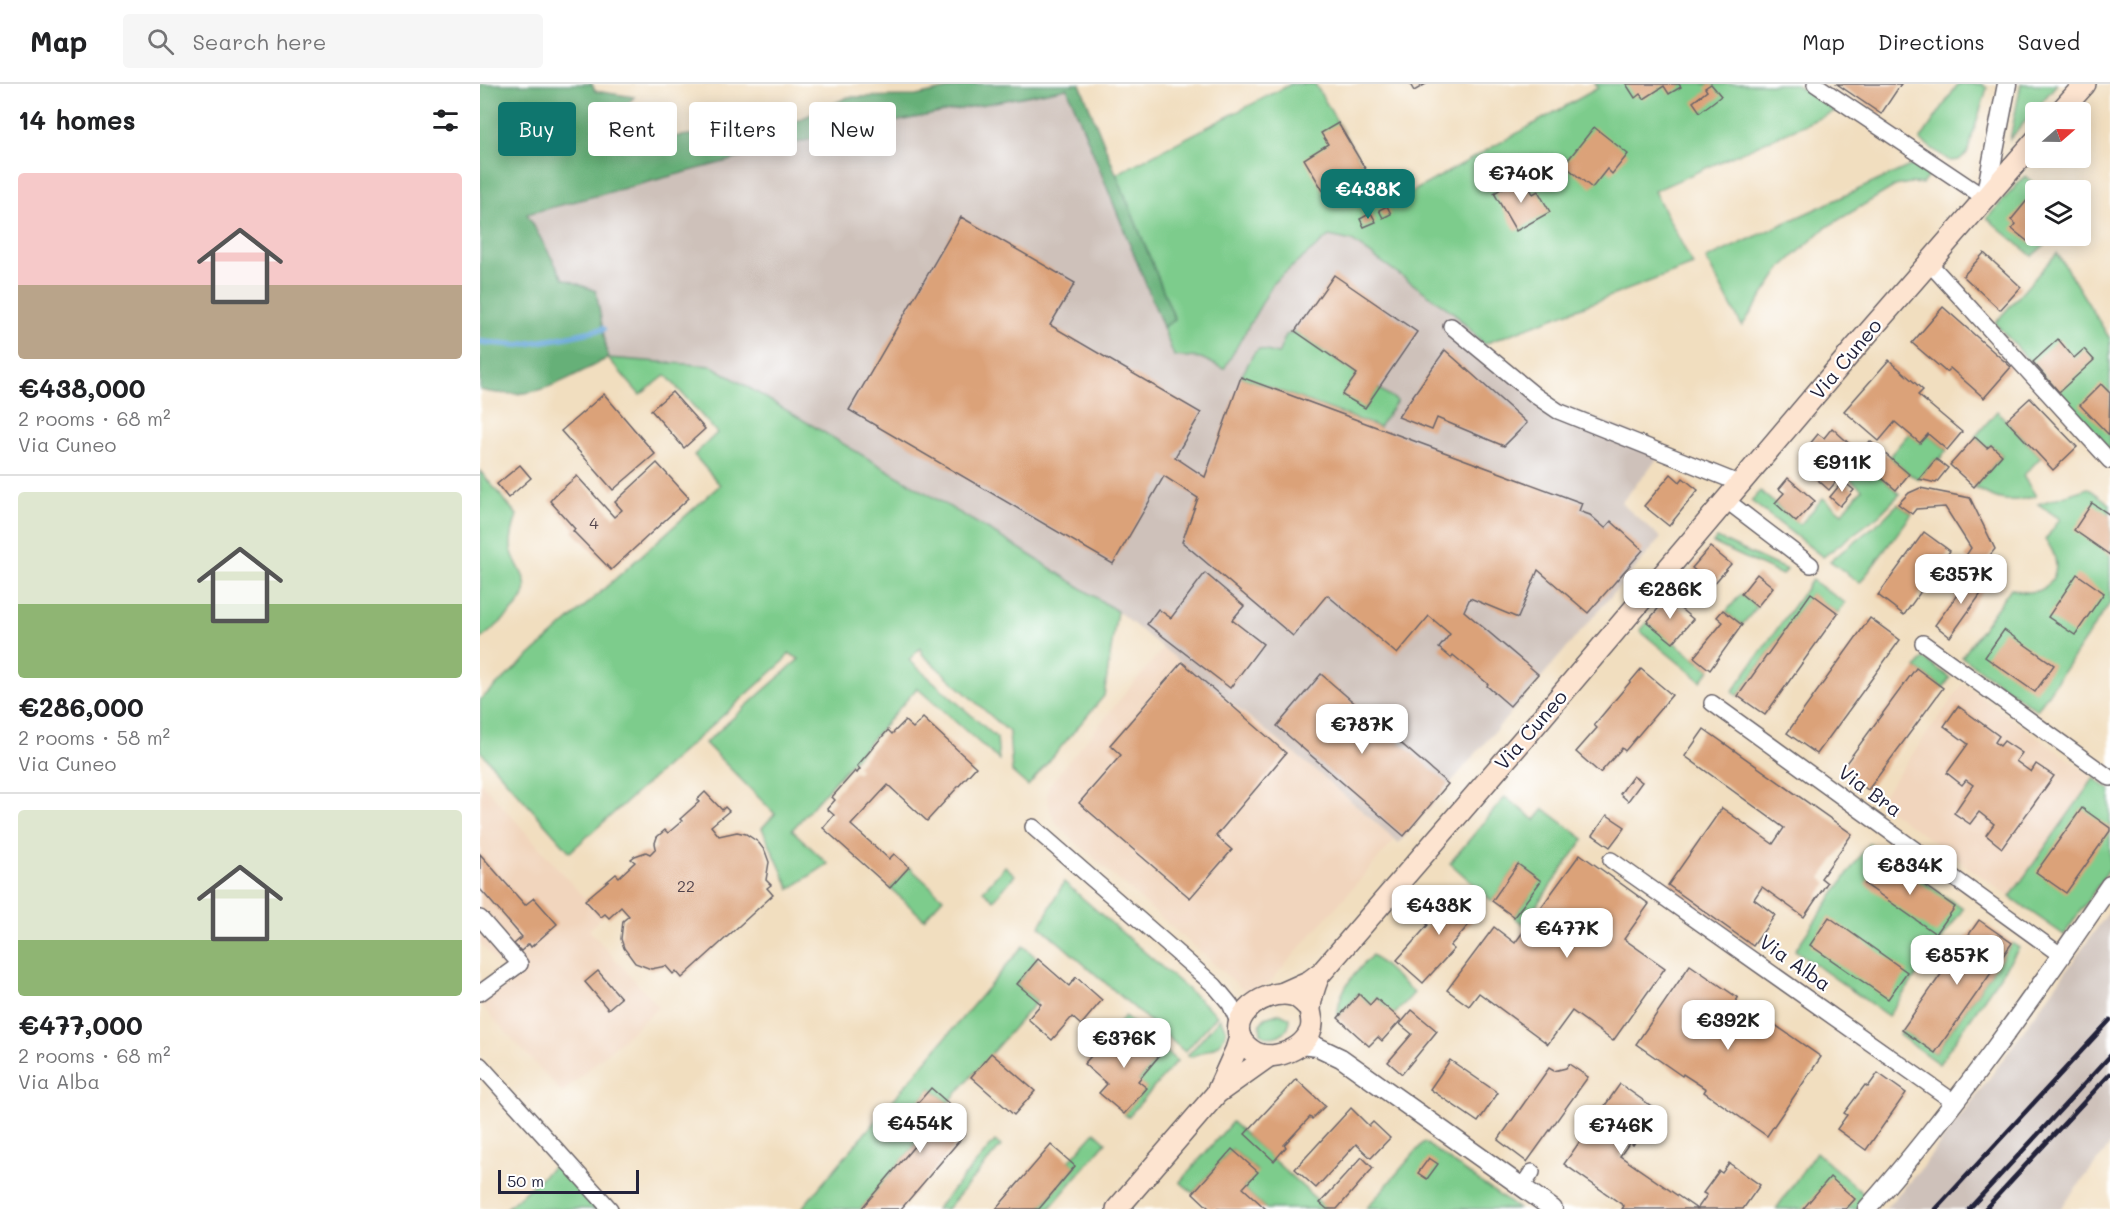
<!DOCTYPE html>
<html lang="en">
<head>
<meta charset="utf-8">
<style>
  :root { --surface:#fff; --page:#f6f6f6; --text:#202124; --muted:#757577; --line:#e0e0e0; --accent:#0f766e }
  body { margin:0; font-family:Mali,sans-serif; background:var(--page); color:var(--text); height:100vh; display:flex; flex-direction:column; font-size:22px; white-space:nowrap }
  * { box-sizing:border-box; margin:0 }
  p { font-size:20px; color:var(--muted) }
  .icon { flex:none; width:33px; height:33px; fill:none; stroke:currentColor; stroke-width:2; stroke-linecap:round; stroke-linejoin:round }
  .map { position:relative; flex:1; overflow:hidden }
  .sheet { display:flex; flex-direction:column; background:var(--surface); width:480px }
  .sheet>* { flex:none }
  .guide { position:absolute; left:18px; top:18px; width:570px; height:54px; display:flex; gap:12px }
  .needle { width:39px; rotate:70deg }
  .tools { position:absolute; left:1545px; top:18px; display:grid; gap:12px }
  .tools a { display:grid; place-items:center; width:66px; height:66px; border-radius:6px; background:var(--surface); box-shadow:0 3px 15px #0003; font-size:30px }
  .scale { position:absolute; left:18px; bottom:15px; width:141px; box-sizing:border-box; padding-left:6px; border:3px solid #22223b; border-top:0; font-size:16px; line-height:21px; white-space:nowrap; color:#22223b; -webkit-text-stroke:4px #fff; paint-order:stroke }
  .price { position:absolute; translate:-50% -51px; padding:0 14px; border-radius:12px; background:#fff; color:#222; font-size:20px; line-height:39px; filter:drop-shadow(0 2px 3px #0008) }
  .price::after { content:''; position:absolute; left:50%; top:36px; width:18px; height:14px; margin-left:-9px; background:inherit; clip-path:polygon(0 0,100% 0,50% 100%) }
  .price.current { background:var(--accent); color:#fff }
  ul { padding:0; list-style:none }
  li { display:grid; align-content:center; gap:12px; height:318px; padding:0 18px }
  li+li { border-top:2px solid var(--line) }
  li span { display:grid; place-items:center; height:186px; border-radius:6px; color:#555 }
  li>.icon { margin-inline-start:auto }
  span .icon { width:108px; height:108px; fill:#fffc; stroke-width:1 }
  li b { font-size:26px }
  h2 { display:flex; justify-content:space-between; align-items:center; height:72px; padding:0 18px; font-size:26px }
  .chip { padding:0 21px; border-radius:6px; background:var(--surface); box-shadow:0 3px 15px #0003; font-size:21px; line-height:54px }
  .chip.current { background:var(--accent); color:#fff }
  header { display:flex; align-items:center; gap:36px; box-sizing:border-box; height:84px; padding:0 30px; background:var(--surface); border-bottom:2px solid var(--line) }
  header strong { font-size:28px }
  nav { display:flex; gap:33px; margin-inline-start:auto; font-size:21px }
  .search { width:420px; height:54px; background:var(--page); display:flex; align-items:center; gap:15px; box-sizing:border-box; padding:0 21px; border-radius:6px; color:var(--muted); font-size:22px }
  main { display:flex; flex:1; min-height:0 }
  .map>svg:first-child { display:block }
  .built { fill:#f1d5bd }
  .industrial { fill:#cec1ba }
  .green { fill:#7dcc8c; stroke:#507764; stroke-width:1.5 }
  .forest { fill:#66b078; stroke:#44695a; stroke-width:1.5 }
  .lines { fill:none; stroke-linecap:round; stroke-linejoin:round }
  .stream { stroke:#64a4d7; stroke-width:6 }
  .building { fill:#dba279 }
  .minor-casing { stroke:#6a6469; stroke-width:18 }
  .tertiary-casing { stroke:#6a6469; stroke-width:21 }
  .secondary-casing { stroke:#6a6469; stroke-width:24 }
  .minor { stroke:#fff; stroke-width:15 }
  .tertiary { stroke:#fff; stroke-width:18 }
  .secondary { stroke:#fde4d0; stroke-width:21 }
  .rail { stroke:#22223b; stroke-width:4.5 }
  .labels { text-anchor:middle; stroke-width:4.5; stroke-linejoin:round; paint-order:stroke }
  .number-label { font-size:16px; fill:#50424a }
  .street-label { font-size:20px; fill:#22223b; stroke:#fff }
</style>
</head>
<body>
<header>
<strong>Map</strong>
<div class="search"><svg class="icon" aria-label="search" viewBox="0 0 24 24"><circle cx="10" cy="10" r="6"/><path d="M15 15l6 6"/></svg>Search here</div>
<nav><a>Map</a><a>Directions</a><a>Saved</a></nav>
</header>
<main>
<section class="sheet">
<h2>14 homes<svg class="icon" aria-label="filters" viewBox="0 0 24 24"><path d="M4 7h16M4 17h16"/><circle cx="9" cy="7" r="2"/><circle cx="15" cy="17" r="2"/></svg></h2>
<ul>
<li><span style="background:linear-gradient(#f6c9c9 60%,#b9a48a 0)"><svg class="icon" aria-label="home" viewBox="0 0 24 24"><path d="M3 11l9-7 9 7M6 9v11h12V9"/></svg></span><div><b>€438,000</b><p>2 rooms · 68 m²</p><p>Via Cuneo</p></div></li>
<li><span style="background:linear-gradient(#dfe7d0 60%,#8fb573 0)"><svg class="icon" aria-label="home" viewBox="0 0 24 24"><path d="M3 11l9-7 9 7M6 9v11h12V9"/></svg></span><div><b>€286,000</b><p>2 rooms · 58 m²</p><p>Via Cuneo</p></div></li>
<li><span style="background:linear-gradient(#dfe7d0 70%,#8fb573 0)"><svg class="icon" aria-label="home" viewBox="0 0 24 24"><path d="M3 11l9-7 9 7M6 9v11h12V9"/></svg></span><div><b>€477,000</b><p>2 rooms · 68 m²</p><p>Via Alba</p></div></li>
</ul>
</section>
<div class="map">
<svg width="1630" height="1125" viewBox="0 0 1630 1125">
  <rect width="100%" height="100%" fill="#fff"/>
  <filter id="ink" filterUnits="userSpaceOnUse"><feTurbulence type="fractalNoise" baseFrequency=".0167" numOctaves="2"/><feDisplacementMap in="SourceGraphic" scale="12" xChannelSelector="R" yChannelSelector="G"/><feConvolveMatrix kernelMatrix="1 2 1 2 8 2 1 2 1" color-interpolation-filters="sRGB"/></filter>
  <filter id="wash" filterUnits="userSpaceOnUse"><feTurbulence type="fractalNoise" baseFrequency=".008" numOctaves="4" result="noise"/><feDisplacementMap in="SourceGraphic" scale="24" xChannelSelector="R" yChannelSelector="G"/><feGaussianBlur stdDeviation="1.35" result="paint"/><feColorMatrix in="noise" values="0 0 0 0 0 0 0 0 0 0 0 0 0 0 0 0 0 1.4 0 .05"/><feComposite in="paint" operator="in"/></filter>
  <g filter="url(#wash)">
    <rect width="100%" height="100%" fill="#f1debf"/>
    <g class="built">
      <polygon points="683,564 841,691 915,756 787,901 774,907 765,907 588,752 576,740 570,727 567,713 568,702"/>
      <polygon points="1483,600 1614,694 1530,813 1398,718"/>
      <polygon points="0,697 121,833 109,846 179,923 82,1009 1,921 31,893 0,859"/>
    </g>
    <g class="industrial">
      <polygon points="588,4 694,272 721,274 744,285 794,198 849,152 872,157 974,229 1004,260 1075,318 1187,363 1141,419 1181,454 919,759 841,691 683,564 637,527 539,464 232,282 128,274 116,207 83,194 47,130 343,52"/>
      <polygon points="1630,826 1630,1061 1580,1125 1405,1125 1439,1087 1511,992"/>
    </g>
    <g class="green">
      <polygon points="811,0 835,0 907,122 1118,4 1115,0 1315,0 1355,27 1174,107 1213,181 1004,260 974,229 872,157 849,152 794,198 744,285 721,274 694,272 683,243 695,236 636,90"/>
      <polygon points="1478,0 1501,0 1507,4 1487,69 1479,76 1470,77 1440,56"/>
      <polygon points="1541,0 1577,0 1530,55"/>
      <polygon points="1434,80 1450,90 1442,100 1430,99 1415,102 1345,144 1302,183 1262,242 1226,175"/>
      <polygon points="1545,92 1562,106 1556,106 1556,152 1575,152 1552,172 1507,134"/>
      <polygon points="1577,169 1630,255 1630,366 1515,239"/>
      <polygon points="815,247 877,290 863,310 885,324 898,304 917,317 899,343 761,293 774,269 779,265 798,270 806,251"/>
      <polygon points="128,274 232,282 539,464 637,527 624,612 548,702 532,688 529,648 443,571 440,564 429,576 517,654 519,676 437,604 312,746 348,780 310,805 282,744 295,730 225,659 319,575 309,569 304,577 90,768 0,667 0,616 240,401 214,371 237,349 186,291 160,311"/>
      <path d="M1517,327L1561,373L1543,392L1556,412C1529,420 1517,417 1494,403L1522,371L1511,361L1507,364L1495,353Z"/>
      <polygon points="1429,349 1440,359 1448,350 1467,366 1458,377 1456,375 1439,395 1429,390 1409,373"/>
      <polygon points="1377,373 1420,410 1399,431 1343,473 1271,417 1280,407 1320,441 1343,414 1362,429 1382,405 1363,389"/>
      <path d="M0,387L37,431C34,441 30,452 31,463C32,478 49,493 45,508C42,523 12,545 0,556Z"/>
      <path d="M1608,404L1630,420V519L1557,626L1482,573L1531,504C1566,520 1591,486 1565,456L1580,435L1558,420Z"/>
      <polygon points="1418,420 1432,430 1380,499 1350,477 1403,435"/>
      <polygon points="1237,454 1307,486 1302,491 1233,459"/>
      <polygon points="1332,496 1365,519 1358,529 1331,510 1258,612 1252,608"/>
      <polygon points="1261,510 1277,523 1262,541 1246,528"/>
      <polygon points="1167,538 1230,586 1221,597 1160,547"/>
      <polygon points="1443,574 1470,594 1463,604 1436,584"/>
      <polygon points="1614,694 1630,706 1630,784 1584,851 1530,813"/>
      <polygon points="1025,713 1055,736 1064,725 1104,755 1043,840 1034,833 1060,797 1038,781 1012,817 970,779"/>
      <polygon points="1389,759 1483,825 1408,932 1315,866"/>
      <polygon points="525,782 535,791 514,816 503,807"/>
      <polygon points="429,783 463,814 444,835 410,804"/>
      <polygon points="584,798 737,931 705,968 560,842"/>
      <polygon points="1532,859 1539,864 1459,980 1419,951 1422,946 1455,969"/>
      <polygon points="543,862 558,875 537,900 557,917 468,1019 451,1004 428,1030 447,1047 381,1125 321,1125"/>
      <path d="M892,871L934,909L914,931L896,914L890,921L878,910L858,934C857,905 874,891 892,871Z"/>
      <path d="M800,929L810,934C810,949 793,958 781,949L780,940L785,934Z"/>
      <polygon points="645,932 660,945 639,968 625,956"/>
      <path d="M740,934L746,946C743,964 725,967 710,973L708,971Z"/>
      <polygon points="684,966 697,977 648,1033 644,1030 666,1004 658,997"/>
      <polygon points="752,1038 847,1125 786,1125 763,1104 777,1087 752,1065 713,1109 700,1098"/>
      <polygon points="615,1048 626,1058 569,1125 559,1125 595,1083 589,1077"/>
      <polygon points="515,1057 521,1062 467,1125 456,1125"/>
      <polygon points="944,1058 1038,1125 886,1125"/>
      <polygon points="1336,1068 1387,1113 1376,1125 1296,1125"/>
      <polygon points="77,1079 118,1125 26,1125"/>
    </g>
    <path class="forest" d="M0,0H112L115,7L154,13L141,27L132,43L136,59L310,40L368,13L436,12L491,0H600L695,236L683,243L587,4L343,52L47,130L83,194L116,207L128,274C82,297 54,319 0,306Z"/>
    <g class="lines">
      <polyline class="stream" points="0,258 39,261 86,253 123,245"/>
    </g>
    <g id="blocks">
      <g class="building">
        <polygon points="930,0 946,0 934,7"/>
        <polygon points="1146,0 1199,0 1201,3 1189,10 1184,2 1164,15 1160,10 1155,14"/>
        <polygon points="1231,0 1241,12 1220,28 1213,18 1227,7 1225,4"/>
        <polygon points="1357,0 1421,0 1401,30"/>
        <polygon points="858,39 886,86 845,110 824,75 848,60 841,49"/>
        <polygon points="1114,43 1148,70 1132,90 1127,85 1112,104 1084,81"/>
        <polygon points="1043,92 1053,110 1058,107 1070,128 1036,147 1014,109"/>
        <polygon points="1553,109 1556,111 1556,152 1568,152 1560,161 1555,156 1551,160 1532,145 1536,140 1531,136"/>
        <polygon points="907,122 911,130 903,134 899,126"/>
        <polygon points="891,129 896,138 884,143 880,135"/>
        <polygon points="481,133 595,199 570,241 721,329 695,373 725,393 761,293 1102,419 1099,427 1110,431 1125,444 1131,437 1163,466 1108,529 1058,486 1038,534 990,514 984,527 1058,590 1030,622 1007,602 1008,600 973,571 971,574 959,564 970,550 949,532 917,570 847,511 813,552 702,458 718,414 684,392 633,480 369,326"/>
        <polygon points="1504,169 1541,203 1520,226 1483,192"/>
        <polygon points="854,191 937,248 885,324 862,311 877,290 815,247"/>
        <polygon points="1463,223 1531,283 1504,314 1470,284 1466,288 1432,259"/>
        <polygon points="1578,255 1594,274 1604,265 1614,276 1579,308 1553,278"/>
        <polygon points="965,266 1047,339 1024,362 957,334 952,346 918,333"/>
        <polygon points="1409,276 1443,306 1438,311 1482,348 1467,366 1448,350 1440,359 1415,338 1399,357 1364,327"/>
        <polygon points="1621,300 1630,309 1629,351 1600,321"/>
        <polygon points="192,308 225,345 204,364 171,326"/>
        <polygon points="124,310 175,370 133,406 81,347"/>
        <polygon points="1550,314 1597,363 1573,386 1526,336"/>
        <polygon points="1352,344 1374,364 1353,389 1359,394 1349,406 1321,381 1330,370 1325,366 1338,350 1344,354"/>
        <polygon points="1495,353 1507,364 1511,361 1522,371 1494,403 1470,381"/>
        <polygon points="1390,357 1429,390 1416,406 1377,373"/>
        <polygon points="1456,375 1468,384 1456,399 1439,395"/>
        <polygon points="177,379 209,414 131,486 93,447 95,445 70,417 76,410 97,392 134,433 142,426 135,418"/>
        <polygon points="40,381 51,394 28,414 17,400"/>
        <polygon points="1191,390 1200,398 1203,394 1218,406 1189,442 1164,422"/>
        <polygon points="1308,394 1335,417 1316,438 1295,419 1304,409 1299,405"/>
        <polygon points="1363,397 1374,406 1360,422 1350,413"/>
        <polygon points="1440,404 1490,414 1515,465 1500,484 1485,473 1491,464 1465,423 1436,425 1432,430 1418,420 1429,409"/>
        <polygon points="1612,419 1630,431 1630,471 1594,446"/>
        <polygon points="1444,448 1470,467 1424,531 1398,511"/>
        <polygon points="1230,463 1251,480 1233,501 1212,484"/>
        <polygon points="725,489 764,522 752,536 783,560 750,604 667,540 678,525 691,534"/>
        <polygon points="1493,489 1508,500 1470,553 1455,541"/>
        <polygon points="1277,490 1293,503 1277,523 1261,510"/>
        <polygon points="1597,490 1624,509 1595,551 1568,533"/>
        <polygon points="1331,509 1358,529 1285,631 1258,612"/>
        <polygon points="1187,514 1213,535 1193,559 1167,538"/>
        <polygon points="1243,526 1262,541 1230,586 1214,573 1243,538 1237,533"/>
        <polygon points="1390,534 1420,556 1337,670 1307,649"/>
        <polygon points="1524,546 1574,581 1555,608 1505,573"/>
        <polygon points="702,578 806,669 736,752 752,766 710,814 599,719 641,671 630,661"/>
        <polygon points="1436,584 1463,604 1388,706 1361,686"/>
        <polygon points="1161,585 1192,611 1145,667 1142,664 1120,689 1096,668 1117,644 1114,641"/>
        <polygon points="841,590 968,700 924,752 797,642"/>
        <polygon points="1478,622 1519,652 1515,658 1520,662 1524,657 1542,669 1536,677 1551,688 1556,680 1574,692 1522,764 1506,751 1514,740 1499,728 1490,740 1474,729 1493,701 1486,696 1482,701 1467,689 1488,660 1464,642"/>
        <polygon points="443,634 496,683 447,737 408,701 371,741 409,775 414,770 429,783 410,804 343,744 354,731 347,725 355,716 352,713 375,687 377,689 380,685 377,682 408,646 412,650 425,637 433,644"/>
        <polygon points="1224,645 1372,750 1341,794 1347,799 1324,833 1282,803 1274,815 1295,831 1273,862 1188,801 1242,724 1293,760 1304,744 1205,672"/>
        <polygon points="1153,692 1162,698 1148,717 1140,710"/>
        <polygon points="225,708 242,726 245,723 249,727 231,742 239,752 257,748 266,750 278,758 285,767 289,778 286,796 291,801 287,804 293,811 202,894 196,887 193,890 186,882 171,885 155,879 144,864 141,855 143,837 149,832 141,823 129,834 125,830 121,833 105,816 136,790 139,793 155,778 151,775 155,772 166,768 170,770 176,764 175,759 177,753 185,746 188,749 202,737 200,735 219,718 217,716"/>
        <polygon points="1602,724 1630,744 1630,747 1586,809 1556,788"/>
        <polygon points="1127,731 1145,743 1130,763 1113,751"/>
        <polygon points="0,770 45,821 54,814 77,840 51,863 49,860 41,867 34,860 42,853 0,805"/>
        <polygon points="1100,770 1169,820 1144,855 1185,884 1133,957 1092,927 1068,960 999,909 989,922 967,906 1014,843 1035,859"/>
        <polygon points="1404,773 1475,823 1456,850 1385,800"/>
        <polygon points="1038,780 1061,797 1034,833 1012,817"/>
        <polygon points="976,804 1001,827 970,862 974,865 943,899 917,876 948,841 945,838"/>
        <polygon points="1349,833 1427,888 1408,915 1330,861"/>
        <polygon points="1499,836 1532,859 1455,969 1422,946"/>
        <polygon points="558,875 589,902 596,893 622,916 601,941 592,933 572,956 548,935 561,920 537,900"/>
        <polygon points="1210,881 1258,914 1252,922 1274,936 1278,929 1341,973 1287,1052 1224,1008 1226,1005 1203,990 1202,992 1156,960"/>
        <polygon points="118,887 141,914 128,925 105,898"/>
        <polygon points="879,910 890,921 896,914 921,936 902,957 898,953 889,962 858,934"/>
        <polygon points="932,926 957,947 922,990 908,978 932,950 920,940"/>
        <polygon points="660,945 684,966 658,997 667,1004 644,1030 619,1009 627,1000 604,980 625,956 639,968"/>
        <polygon points="511,969 555,1007 534,1031 491,993"/>
        <polygon points="970,976 1018,1009 998,1038 950,1005"/>
        <polygon points="1089,980 1108,993 1047,1078 1018,1056 1069,984 1074,987 1086,984"/>
        <polygon points="1398,989 1426,1009 1386,1066 1357,1045 1367,1031 1364,1029 1385,1001 1388,1003"/>
        <polygon points="816,995 845,1022 832,1035 830,1033 804,1061 806,1063 794,1077 765,1050"/>
        <polygon points="1140,1000 1174,1024 1166,1036 1169,1038 1153,1061 1150,1058 1140,1072 1217,1125 1142,1125 1144,1122 1084,1080"/>
        <polygon points="451,1004 475,1025 467,1035 485,1050 421,1125 381,1125 447,1047 428,1030"/>
        <polygon points="871,1024 889,1042 893,1038 910,1054 891,1074 876,1060 836,1104 815,1085"/>
        <polygon points="571,1061 595,1082 559,1125 516,1125"/>
        <polygon points="752,1065 778,1088 763,1104 786,1125 730,1125 713,1109"/>
        <polygon points="882,1073 893,1084 857,1125 847,1125 840,1119"/>
        <polygon points="949,1074 958,1080 947,1095 938,1089"/>
        <polygon points="1249,1079 1280,1101 1263,1125 1217,1125 1227,1111 1223,1109 1239,1087 1242,1089"/>
        <polygon points="1350,1093 1375,1115 1366,1125 1323,1125"/>
      </g>
    </g>
  </g>
  <g filter="url(#ink)">
    <use href="#blocks" fill-opacity="0" stroke="#6a6469" stroke-width="1.5"/>
    <g class="lines">
      <g class="minor-casing">
        <g id="minor">
          <polyline points="1335,0 1505,114"/>
          <polyline points="1449,179 1630,377"/>
          <polyline points="971,242 1056,312 1078,327 1261,400"/>
          <polyline points="1247,417 1331,481"/>
          <polyline points="1443,559 1630,694"/>
          <polyline points="1232,619 1582,872"/>
          <polyline points="553,743 735,902 750,920 759,940"/>
          <polyline points="1131,776 1474,1018"/>
          <polyline points="0,834 40,880 0,909"/>
          <polyline points="0,981 130,1125"/>
          <polyline points="1042,1103 1052,1088"/>
        </g>
      </g>
      <g class="tertiary-casing">
        <g id="tertiary">
          <polyline points="1505,114 1527,0"/>
          <polyline points="820,961 838,963 861,974 1073,1125"/>
          <path d="M1387,1125C1476,1023 1554,912 1630,801"/>
        </g>
      </g>
      <g class="secondary-casing">
        <g id="secondary">
          <polyline points="1580,28 1605,0"/>
          <polyline points="801,910 830,897 842,888 1053,644 1374,265 1556,56"/>
          <path d="M830,925C825,920 820,913 812,911C782,903 736,941 771,966C779,972 787,973 797,971C811,968 824,961 830,948C834,940 831,934 830,926C830,915 835,901 839,891"/>
          <polyline points="738,1006 756,966 760,953"/>
          <polyline points="637,1125 737,1009 789,972"/>
        </g>
      </g>
      <use href="#minor" class="minor"/>
      <use href="#tertiary" class="tertiary"/>
      <use href="#secondary" class="secondary"/>
      <g class="rail">
        <polyline points="1456,1125 1630,936"/>
        <polyline points="1489,1125 1630,972"/>
        <polyline points="1505,1125 1630,990"/>
      </g>
    </g>
  </g>
  <g class="labels">
    <g class="number-label">
      <text x="114" y="445">4</text>
      <text x="206" y="808">22</text>
    </g>
    <g class="street-label">
      <text transform="translate(1366 275) rotate(-50)" y="7">Via Cuneo</text>
      <text transform="translate(1051 646) rotate(-49)" y="7">Via Cuneo</text>
      <text transform="translate(1390 707) rotate(36)" y="7">Via Bra</text>
      <text transform="translate(1315 879) rotate(35)" y="7">Via Alba</text>
    </g>
  </g>
</svg>
<div class="tools">
<a><svg class="needle" viewBox="-14 -14 28 28"><path d="M0-13l5 13h-10z" fill="#e53935"/><path d="M0 13l5-13h-10z" fill="#757577"/></svg></a>
<a><svg class="icon" aria-label="layers" viewBox="0 0 24 24"><path d="M12 4l9 5-9 5-9-5zM3 14l9 5 9-5"/></svg></a>
</div>
<div class="scale">50 m</div>
<b class="price" style="left:1041px;top:120px">€740K</b>
<b class="price current" style="left:888px;top:136px">€438K</b>
<b class="price" style="left:1362px;top:409px">€911K</b>
<b class="price" style="left:1481px;top:521px">€357K</b>
<b class="price" style="left:1190px;top:536px">€286K</b>
<b class="price" style="left:882px;top:671px">€787K</b>
<b class="price" style="left:1430px;top:812px">€834K</b>
<b class="price" style="left:959px;top:852px">€438K</b>
<b class="price" style="left:1087px;top:875px">€477K</b>
<b class="price" style="left:1477px;top:902px">€857K</b>
<b class="price" style="left:1248px;top:967px">€392K</b>
<b class="price" style="left:644px;top:985px">€376K</b>
<b class="price" style="left:440px;top:1070px">€454K</b>
<b class="price" style="left:1141px;top:1072px">€746K</b>
<div class="guide">
<a class="chip current">Buy</a>
<a class="chip">Rent</a>
<a class="chip">Filters</a>
<a class="chip">New</a>
</div>
</div>
</main>
</body>
</html>
